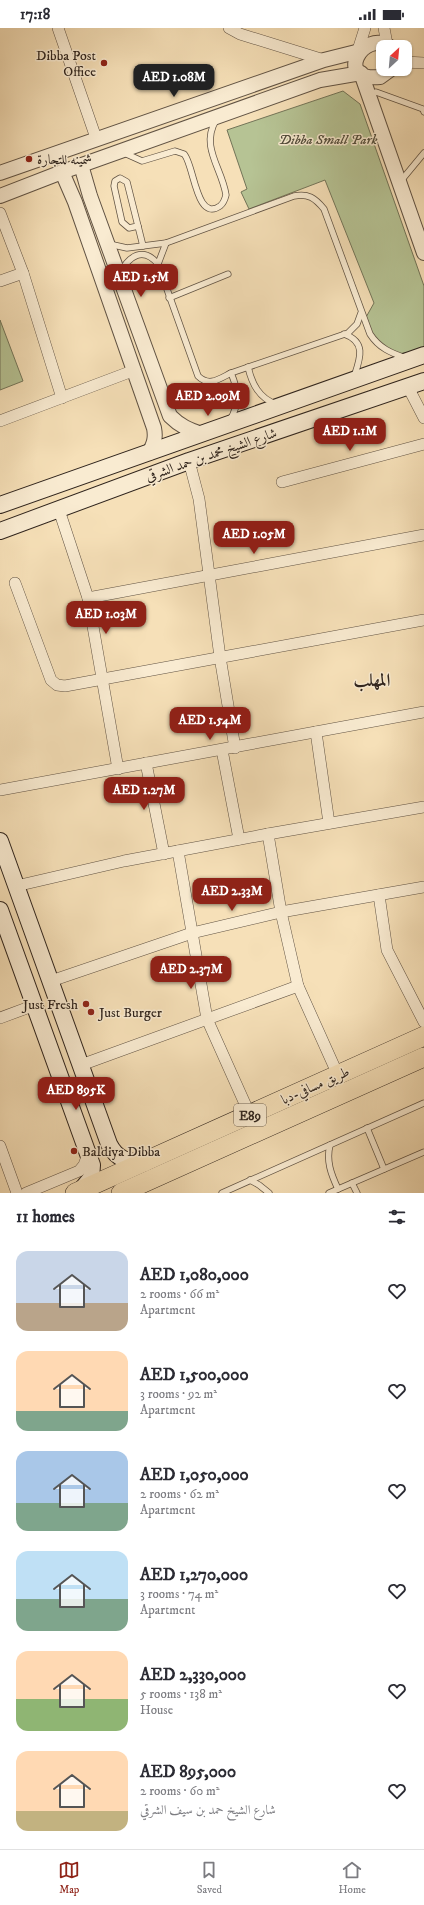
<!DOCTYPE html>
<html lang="en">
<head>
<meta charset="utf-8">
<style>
  :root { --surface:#fff; --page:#f7f7f7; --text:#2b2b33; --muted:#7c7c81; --line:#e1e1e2; --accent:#8f2418 }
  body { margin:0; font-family:"IM FELL DW Pica",Amiri,serif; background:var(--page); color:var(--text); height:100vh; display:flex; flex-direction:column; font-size:15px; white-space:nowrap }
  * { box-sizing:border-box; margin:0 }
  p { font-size:13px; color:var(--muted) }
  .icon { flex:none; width:22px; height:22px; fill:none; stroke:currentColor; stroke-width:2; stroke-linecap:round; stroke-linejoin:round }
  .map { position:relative; height:1165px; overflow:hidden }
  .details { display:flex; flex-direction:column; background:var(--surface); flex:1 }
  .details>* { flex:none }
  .needle { width:26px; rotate:26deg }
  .fabs { position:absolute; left:376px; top:12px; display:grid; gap:8px }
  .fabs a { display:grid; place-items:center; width:36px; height:36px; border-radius:8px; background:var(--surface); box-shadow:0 1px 3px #0004; font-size:20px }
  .price { position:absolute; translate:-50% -34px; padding:0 9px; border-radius:8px; background:var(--accent); color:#fff; font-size:13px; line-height:26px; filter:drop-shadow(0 1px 2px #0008) }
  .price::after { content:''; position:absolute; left:50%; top:24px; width:12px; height:9px; margin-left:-6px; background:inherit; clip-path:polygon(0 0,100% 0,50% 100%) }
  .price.active { background:#222; color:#fff }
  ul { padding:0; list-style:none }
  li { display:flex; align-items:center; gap:12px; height:100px; padding:0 16px }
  li span { display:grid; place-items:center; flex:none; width:112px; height:80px; border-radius:12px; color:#555 }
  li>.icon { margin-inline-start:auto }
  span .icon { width:48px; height:48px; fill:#fffc; stroke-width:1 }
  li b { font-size:17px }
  h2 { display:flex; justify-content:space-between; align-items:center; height:48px; padding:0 16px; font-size:17px }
  .status { display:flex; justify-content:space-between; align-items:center; height:28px; padding:0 20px; background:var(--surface); direction:ltr }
  .status svg { height:11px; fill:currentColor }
  .menu { display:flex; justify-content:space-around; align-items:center; height:56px; border-top:1px solid var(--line); background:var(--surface); font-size:11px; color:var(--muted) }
  .menu a { display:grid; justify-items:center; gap:2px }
  .menu .active { color:var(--accent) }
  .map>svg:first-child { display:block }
  .green { fill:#b6c394; stroke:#727458 }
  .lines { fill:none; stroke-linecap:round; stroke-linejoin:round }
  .service-casing { stroke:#615344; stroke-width:7 }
  .minor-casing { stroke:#615344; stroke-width:12 }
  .tertiary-casing { stroke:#615344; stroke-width:16 }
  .secondary-casing { stroke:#2f241d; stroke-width:18 }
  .trunk-casing { stroke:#2f241d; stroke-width:20 }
  .service { stroke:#f9ebd1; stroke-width:5.5 }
  .minor { stroke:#f9ebd1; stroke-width:11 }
  .tertiary { stroke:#f9ebd1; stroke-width:14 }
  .secondary { stroke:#f9ebd1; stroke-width:16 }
  .trunk { stroke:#f6e0b8; stroke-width:19 }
  .poi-dot { fill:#8f2418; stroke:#f9ebd1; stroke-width:1.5 }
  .labels { text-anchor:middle; stroke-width:3; stroke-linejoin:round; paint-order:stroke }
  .shield { fill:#f9ebd1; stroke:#6c6053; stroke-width:1 }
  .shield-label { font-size:13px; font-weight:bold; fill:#2f241d }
  .poi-label { font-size:14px; fill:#2f241d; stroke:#f9ebd1; text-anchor:start }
  .park-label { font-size:14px; font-style:italic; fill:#514c3b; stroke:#f9ebd1 }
  .street-label { font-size:14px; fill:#2f241d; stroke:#f9ebd1 }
  .district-label { font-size:18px; font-weight:bold; fill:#2f241d; stroke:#f9ebd1 }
</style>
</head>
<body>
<div class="status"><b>17:18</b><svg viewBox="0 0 49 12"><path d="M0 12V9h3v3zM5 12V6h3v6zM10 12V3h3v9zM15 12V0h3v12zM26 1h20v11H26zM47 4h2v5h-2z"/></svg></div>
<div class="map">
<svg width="424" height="1165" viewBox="0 0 424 1165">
  <rect width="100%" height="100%" fill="#f6e0b8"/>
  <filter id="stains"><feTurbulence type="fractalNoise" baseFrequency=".005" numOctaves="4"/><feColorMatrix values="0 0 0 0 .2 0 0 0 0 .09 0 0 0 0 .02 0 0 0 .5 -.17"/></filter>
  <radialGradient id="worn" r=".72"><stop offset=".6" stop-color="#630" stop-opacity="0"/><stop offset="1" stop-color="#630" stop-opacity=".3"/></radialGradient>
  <g class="green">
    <polygon points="343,63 360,76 424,258 424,320 413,324 396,326 375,313 365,291 374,275 325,152 249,181 241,164 247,161 227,102"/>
    <polygon points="0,292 23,353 0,362"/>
  </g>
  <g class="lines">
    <g class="service-casing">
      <g id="service">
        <polyline points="376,64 423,81 424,84"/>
        <path d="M122,124L142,133L175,123L184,126C194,136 196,195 220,178C224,175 225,171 226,167C222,140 200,119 216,92"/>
        <polygon points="120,150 127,154 138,198 129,200 122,194 114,158 115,153"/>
        <polyline points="400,154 424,125"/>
        <polyline points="138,198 143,218"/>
        <path d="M109,216L127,220L166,215L294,168C308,165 315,170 324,181L370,306C379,320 391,325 406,330"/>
        <polyline points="158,236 166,215"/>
        <path d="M120,245C129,228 143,218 158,236L198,348C209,359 219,351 231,345L348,305L357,296L361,285"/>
        <polyline points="169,270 228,246"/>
        <path d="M344,306C367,314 360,331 354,349"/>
        <path d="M248,339C252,356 259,370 276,376"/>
        <path d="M230,392C240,376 238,361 231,345"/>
        <polyline points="367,1100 384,1141"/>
        <path d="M330,1117C326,1133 331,1146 338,1161"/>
        <polyline points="250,1152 259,1157 269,1165"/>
        <polyline points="352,1155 357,1165"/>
        <polyline points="222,1165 424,1075"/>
        <polyline points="329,1165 424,1124"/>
      </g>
    </g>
    <g class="minor-casing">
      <g id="minor">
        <polyline points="58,0 96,110"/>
        <polyline points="229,0 240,6 324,32"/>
        <polyline points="384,0 387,16"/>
        <polyline points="359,19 365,0"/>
        <polyline points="405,34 424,35"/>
        <polyline points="0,185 23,245 62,370"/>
        <polyline points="0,253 23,245"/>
        <polyline points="408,359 424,390"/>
        <polyline points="0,393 135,342"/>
        <polyline points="189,433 199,471 220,629 235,720"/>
        <polyline points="282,454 424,416"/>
        <polyline points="59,482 88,570 118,741"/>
        <polyline points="15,555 51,652 57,657 65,658 424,592"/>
        <polyline points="88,570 424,507"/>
        <polyline points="316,704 329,795"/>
        <polyline points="222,722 239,811"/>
        <polyline points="146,735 164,826"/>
        <polyline points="0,762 424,684"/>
        <polyline points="268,806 281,884 298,958 338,1047"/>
        <polyline points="178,823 207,991 250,1087"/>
        <polyline points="16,858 124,833 268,806 424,779"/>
        <polyline points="379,867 387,922 424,994"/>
        <polyline points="51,953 192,905 281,884 424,859"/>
        <polyline points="0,990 35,977"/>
        <polyline points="81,1037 298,958"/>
        <polyline points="0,1118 17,1165"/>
        <polyline points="26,1165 79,1143 84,1137 88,1126"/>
      </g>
    </g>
    <g class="tertiary-casing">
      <g id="tertiary">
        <path d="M390,19C363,0 333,54 380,49L391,41"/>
        <path d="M81,137L90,168L170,388C180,398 189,402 202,406"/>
        <path d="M62,144L75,174L154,400C156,410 154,416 149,425"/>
        <polyline points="0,145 324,32 356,24"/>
        <polyline points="0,168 62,144 320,52 361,45 424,225"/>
      </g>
    </g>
    <g class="secondary-casing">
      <g id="secondary">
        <polyline points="0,477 424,327"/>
        <polyline points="0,503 189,433 424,353"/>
        <path d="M0,813L109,1116C117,1132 128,1134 145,1135"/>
        <polyline points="0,882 92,1137 91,1150 81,1162"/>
      </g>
    </g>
    <g class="trunk-casing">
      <g id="trunk">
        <polyline points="75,1165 424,1008"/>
        <polyline points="121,1165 424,1029"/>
      </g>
    </g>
    <use href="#service" class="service"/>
    <use href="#minor" class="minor"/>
    <use href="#tertiary" class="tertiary"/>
    <use href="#secondary" class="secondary"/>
    <use href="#trunk" class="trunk"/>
  </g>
  <g class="poi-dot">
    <circle cx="104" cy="35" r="4"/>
    <circle cx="29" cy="131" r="4"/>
    <circle cx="86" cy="976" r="4"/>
    <circle cx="91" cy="984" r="4"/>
    <circle cx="74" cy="1123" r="4"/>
  </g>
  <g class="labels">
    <rect class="shield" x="234" y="1076" width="32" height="22" rx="3"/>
    <g class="shield-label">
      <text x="250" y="1092">E89</text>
    </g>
    <g class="poi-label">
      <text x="96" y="32" text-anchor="end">Dibba Post<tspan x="96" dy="16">Office</tspan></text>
      <text x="37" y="136">شمينه للتجارة</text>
      <text x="78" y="981" text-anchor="end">Just Fresh</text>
      <text x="99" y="989">Just Burger</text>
      <text x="82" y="1128">Baldiya Dibba</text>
    </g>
    <g class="park-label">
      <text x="328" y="116">Dibba Small Park</text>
    </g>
    <g class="street-label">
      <text transform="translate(211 426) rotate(-19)" y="5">شارع الشيخ محمد بن حمد الشرقي</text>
      <text transform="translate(315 1057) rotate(-24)" y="5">طريق مسافي-دبا</text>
    </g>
    <g class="district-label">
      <text x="372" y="658">المهلب</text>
    </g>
  </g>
  <rect width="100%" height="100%" filter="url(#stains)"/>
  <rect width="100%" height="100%" fill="url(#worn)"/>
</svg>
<div class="fabs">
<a><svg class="needle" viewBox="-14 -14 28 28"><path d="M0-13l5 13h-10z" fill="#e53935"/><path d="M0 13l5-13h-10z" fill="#7c7c81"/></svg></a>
</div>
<b class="price active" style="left:174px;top:70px">AED 1.08M</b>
<b class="price" style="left:141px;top:270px">AED 1.5M</b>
<b class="price" style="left:208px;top:389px">AED 2.09M</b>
<b class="price" style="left:350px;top:424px">AED 1.1M</b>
<b class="price" style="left:254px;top:527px">AED 1.05M</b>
<b class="price" style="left:106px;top:607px">AED 1.03M</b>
<b class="price" style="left:210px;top:713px">AED 1.54M</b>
<b class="price" style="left:144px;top:783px">AED 1.27M</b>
<b class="price" style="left:232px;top:884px">AED 2.33M</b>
<b class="price" style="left:191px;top:962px">AED 2.37M</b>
<b class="price" style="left:76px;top:1083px">AED 895K</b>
</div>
<section class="details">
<h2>11 homes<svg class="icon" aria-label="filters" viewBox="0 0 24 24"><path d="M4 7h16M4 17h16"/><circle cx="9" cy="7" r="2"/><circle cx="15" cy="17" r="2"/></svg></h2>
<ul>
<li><span style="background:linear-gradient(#c9d6e8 65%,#b9a48a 0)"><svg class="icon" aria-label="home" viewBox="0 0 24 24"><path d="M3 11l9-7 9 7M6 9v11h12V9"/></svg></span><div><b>AED 1,080,000</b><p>2 rooms · 66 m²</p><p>Apartment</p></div><svg class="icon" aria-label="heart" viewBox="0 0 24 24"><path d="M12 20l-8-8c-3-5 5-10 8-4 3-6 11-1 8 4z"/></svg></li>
<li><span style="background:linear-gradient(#ffd9b3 75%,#7fa58c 0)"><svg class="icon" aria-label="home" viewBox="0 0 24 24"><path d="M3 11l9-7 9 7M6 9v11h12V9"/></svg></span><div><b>AED 1,500,000</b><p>3 rooms · 92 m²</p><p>Apartment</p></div><svg class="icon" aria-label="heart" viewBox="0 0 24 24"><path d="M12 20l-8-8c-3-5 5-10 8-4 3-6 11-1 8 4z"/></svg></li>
<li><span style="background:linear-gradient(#a9c7e8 65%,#7fa58c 0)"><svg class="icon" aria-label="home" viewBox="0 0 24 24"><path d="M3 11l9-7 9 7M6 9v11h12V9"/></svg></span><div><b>AED 1,050,000</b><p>2 rooms · 62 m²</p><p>Apartment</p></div><svg class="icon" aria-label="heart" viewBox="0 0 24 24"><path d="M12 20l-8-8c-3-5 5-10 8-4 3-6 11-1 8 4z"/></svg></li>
<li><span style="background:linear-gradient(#bfe0f5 60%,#7fa58c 0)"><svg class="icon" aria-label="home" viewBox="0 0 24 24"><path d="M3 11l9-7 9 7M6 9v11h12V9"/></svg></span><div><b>AED 1,270,000</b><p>3 rooms · 74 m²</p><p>Apartment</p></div><svg class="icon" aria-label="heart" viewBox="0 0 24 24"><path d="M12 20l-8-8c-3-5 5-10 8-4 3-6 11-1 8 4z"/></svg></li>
<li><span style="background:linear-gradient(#ffd9b3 60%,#8fb573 0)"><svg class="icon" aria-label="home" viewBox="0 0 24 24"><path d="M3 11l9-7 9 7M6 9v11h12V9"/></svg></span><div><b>AED 2,330,000</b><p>5 rooms · 138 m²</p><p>House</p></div><svg class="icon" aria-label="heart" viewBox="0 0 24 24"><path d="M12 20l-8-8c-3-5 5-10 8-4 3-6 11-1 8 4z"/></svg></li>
<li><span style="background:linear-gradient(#ffd9b3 75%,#c2b280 0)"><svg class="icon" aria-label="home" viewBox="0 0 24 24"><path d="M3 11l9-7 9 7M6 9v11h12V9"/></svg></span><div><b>AED 895,000</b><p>2 rooms · 60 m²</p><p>شارع الشيخ حمد بن سيف الشرقي</p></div><svg class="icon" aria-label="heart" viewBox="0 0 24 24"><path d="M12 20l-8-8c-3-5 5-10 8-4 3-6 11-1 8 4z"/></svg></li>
</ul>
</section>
<nav class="menu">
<a class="active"><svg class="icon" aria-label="map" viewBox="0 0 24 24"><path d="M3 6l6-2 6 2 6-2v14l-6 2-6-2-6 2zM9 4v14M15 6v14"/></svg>Map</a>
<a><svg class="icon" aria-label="saved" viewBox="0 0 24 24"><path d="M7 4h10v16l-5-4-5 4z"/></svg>Saved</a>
<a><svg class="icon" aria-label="home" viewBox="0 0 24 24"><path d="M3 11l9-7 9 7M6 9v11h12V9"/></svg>Home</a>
</nav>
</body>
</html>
